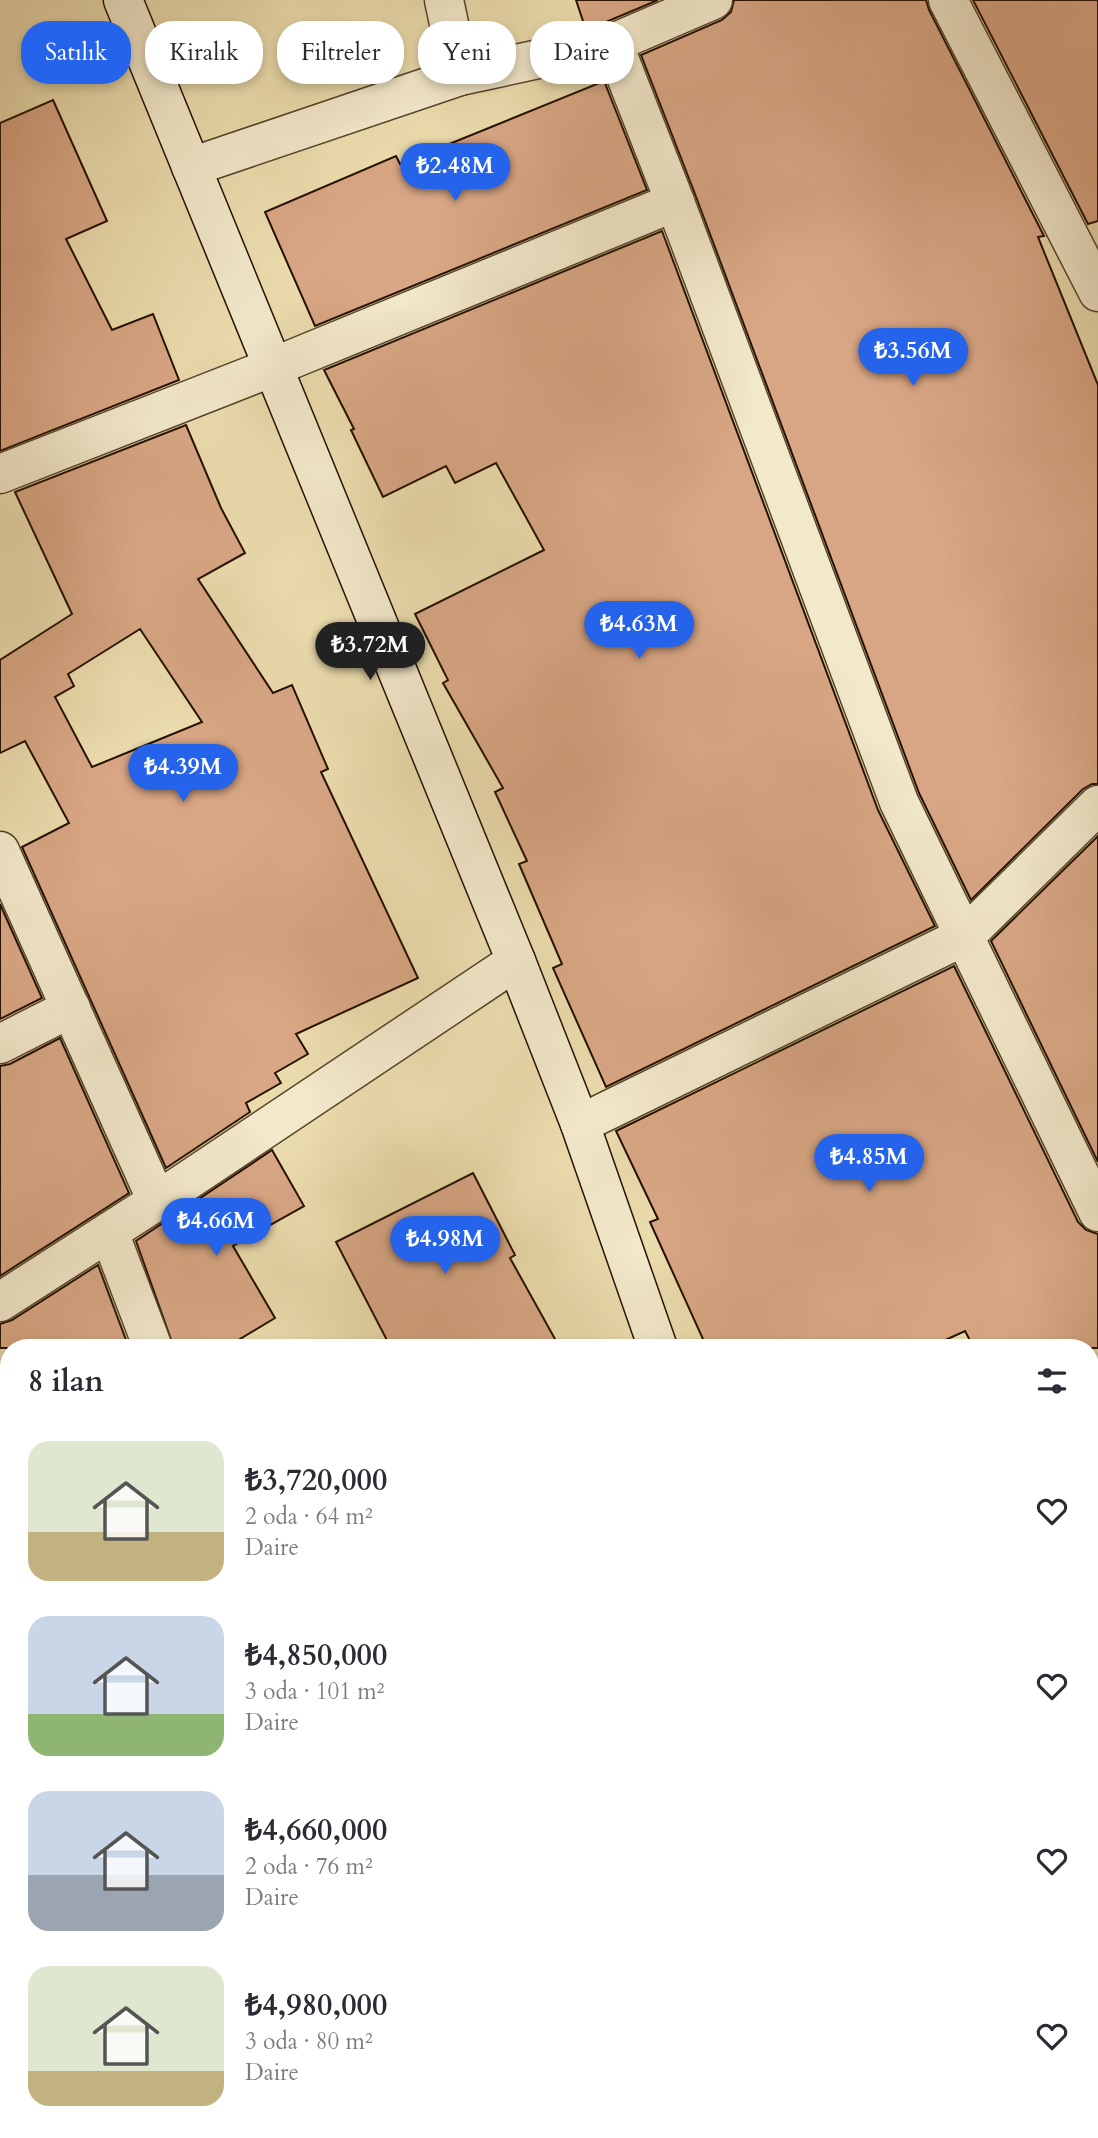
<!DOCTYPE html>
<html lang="tr">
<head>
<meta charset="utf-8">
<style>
  :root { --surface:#fff; --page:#f7f7f7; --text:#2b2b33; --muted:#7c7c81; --accent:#2563eb }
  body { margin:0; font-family:Cardo,serif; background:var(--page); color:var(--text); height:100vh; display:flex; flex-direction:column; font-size:26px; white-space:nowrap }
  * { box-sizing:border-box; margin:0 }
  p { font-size:23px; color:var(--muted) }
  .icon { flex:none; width:38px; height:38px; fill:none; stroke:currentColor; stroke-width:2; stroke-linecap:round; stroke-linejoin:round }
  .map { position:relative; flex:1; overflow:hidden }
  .side { position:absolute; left:0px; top:1339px; width:1099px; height:800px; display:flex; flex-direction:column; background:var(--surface); border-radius:28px 28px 0 0; box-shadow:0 4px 10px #0003 }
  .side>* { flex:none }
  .hud { position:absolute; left:21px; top:21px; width:700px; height:63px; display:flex; gap:14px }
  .price { position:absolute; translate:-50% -60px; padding:0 16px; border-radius:24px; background:var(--accent); color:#fff; font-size:23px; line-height:46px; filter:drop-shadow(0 2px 4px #0008) }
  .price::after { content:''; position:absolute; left:50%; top:42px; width:21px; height:16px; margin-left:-10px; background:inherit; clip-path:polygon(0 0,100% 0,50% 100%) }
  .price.selected { background:#222; color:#fff }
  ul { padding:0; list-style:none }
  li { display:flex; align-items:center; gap:21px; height:175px; padding:0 28px }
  li span { display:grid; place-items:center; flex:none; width:196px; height:140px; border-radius:21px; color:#555 }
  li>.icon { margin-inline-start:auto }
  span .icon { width:84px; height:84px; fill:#fffc; stroke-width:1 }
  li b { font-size:30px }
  h2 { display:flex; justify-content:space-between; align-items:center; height:84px; padding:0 28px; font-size:30px }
  .tag { padding:0 24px; border-radius:28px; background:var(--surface); box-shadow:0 4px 10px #0003; font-size:24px; line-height:63px }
  .tag.selected { background:var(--accent); color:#fff }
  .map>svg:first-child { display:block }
  .green { fill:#bdbf86; stroke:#716843; stroke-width:2 }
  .building { fill:#d8a684; stroke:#251000; stroke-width:2; fill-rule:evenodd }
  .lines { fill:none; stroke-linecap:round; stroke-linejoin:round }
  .street-casing { stroke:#56432b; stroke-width:41 }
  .secondary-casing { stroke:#251000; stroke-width:41 }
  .street { stroke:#f2e8ca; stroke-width:38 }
  .secondary { stroke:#f2e8ca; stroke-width:38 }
</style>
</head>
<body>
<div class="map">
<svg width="1098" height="2138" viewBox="0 0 1098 2138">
  <rect width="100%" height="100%" fill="#ebdcad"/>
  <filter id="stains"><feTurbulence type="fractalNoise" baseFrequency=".00286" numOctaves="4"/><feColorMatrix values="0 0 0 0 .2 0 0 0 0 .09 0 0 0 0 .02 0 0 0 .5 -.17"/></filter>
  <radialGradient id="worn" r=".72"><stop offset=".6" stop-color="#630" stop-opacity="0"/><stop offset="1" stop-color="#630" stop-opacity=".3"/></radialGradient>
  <polygon class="green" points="1098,1949 1098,2138 1024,2138 1020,2130 1090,2130 1090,1954"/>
  <g class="building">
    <polygon points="576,0 658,0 606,22 585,27"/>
    <polygon points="734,0 926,0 929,10 1044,236 1038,237 1098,385 1098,784 1092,784 1083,789 971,900 919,793 695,194 641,55 722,20 731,12"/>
    <polygon points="973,0 1098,0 1098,221 1088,224"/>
    <polygon points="599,68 647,190 315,326 265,212 396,156 400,164 602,82"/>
    <polygon points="53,100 107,221 66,239 112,330 153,314 179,380 0,451 0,123"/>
    <polygon points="662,231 878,810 935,926 606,1087 553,968 562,964 519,864 527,861 495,792 503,788 443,683 448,680 415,614 544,550 496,463 455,483 446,466 383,497 351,430 354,429 324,370"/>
    <path d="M186,425L221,508L245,553L198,579L273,693L292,685L328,769L321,772L418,978L296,1034L308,1054L275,1073L281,1083L246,1103L250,1112L166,1168L22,847L69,823L25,741L0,753V660L72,614L15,492ZM140,629L202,722L92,767L55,697L74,686L68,674Z"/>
    <polygon points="1098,836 1098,1162 991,941"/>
    <polygon points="0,904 42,998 0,1019"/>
    <polygon points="954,966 1078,1222 1086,1230 1098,1234 1098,1348 974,1348 965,1331 928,1348 707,1348 650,1222 658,1219 616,1131"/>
    <polygon points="60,1038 129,1193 0,1276 0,1066 10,1064"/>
    <polygon points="272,1150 304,1206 233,1246 275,1318 225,1348 174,1348 136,1241"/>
    <polygon points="473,1173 515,1255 510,1258 560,1348 391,1348 336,1242"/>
    <polygon points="98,1265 129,1348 0,1348 0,1324 12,1320"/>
  </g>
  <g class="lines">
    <g class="street-casing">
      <g id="street">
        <polyline points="444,0 460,76"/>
        <polyline points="948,0 1098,292"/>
        <polyline points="613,43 713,0"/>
        <polyline points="191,167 460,76 613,43 675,202 899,802 1098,1212"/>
        <polyline points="0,474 273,367 675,202"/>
        <polyline points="0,851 157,1201"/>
        <polyline points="0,1044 71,1008"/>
        <polyline points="580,1124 965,936 1098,805"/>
        <polyline points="109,1232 153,1348"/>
        <polyline points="0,1302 157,1201 516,961"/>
        <polyline points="1090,1825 1098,1819"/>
        <polyline points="0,2039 9,2058"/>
        <polyline points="41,2130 45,2138"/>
        <polyline points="458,2130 462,2138"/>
        <polyline points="367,2138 382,2130"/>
      </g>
    </g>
    <g class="secondary-casing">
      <g id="secondary">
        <polyline points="123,0 516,961 580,1124 658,1348"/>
        <polyline points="950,2130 954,2138"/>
      </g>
    </g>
    <use href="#street" class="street"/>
    <use href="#secondary" class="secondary"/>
  </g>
  <rect width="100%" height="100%" filter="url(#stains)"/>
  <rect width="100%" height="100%" fill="url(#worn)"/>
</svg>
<b class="price" style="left:455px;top:203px">₺2.48M</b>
<b class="price" style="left:913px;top:388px">₺3.56M</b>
<b class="price" style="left:639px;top:661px">₺4.63M</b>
<b class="price selected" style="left:370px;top:682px">₺3.72M</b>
<b class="price" style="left:183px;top:804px">₺4.39M</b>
<b class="price" style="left:869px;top:1194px">₺4.85M</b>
<b class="price" style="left:216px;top:1258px">₺4.66M</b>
<b class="price" style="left:445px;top:1276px">₺4.98M</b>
<div class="hud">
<a class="tag selected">Satılık</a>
<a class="tag">Kiralık</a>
<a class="tag">Filtreler</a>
<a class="tag">Yeni</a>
<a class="tag">Daire</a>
</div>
<section class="side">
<h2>8 ilan<svg class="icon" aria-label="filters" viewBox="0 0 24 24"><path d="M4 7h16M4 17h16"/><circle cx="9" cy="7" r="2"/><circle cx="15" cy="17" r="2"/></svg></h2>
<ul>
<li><span style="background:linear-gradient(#dfe7d0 65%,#c2b280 0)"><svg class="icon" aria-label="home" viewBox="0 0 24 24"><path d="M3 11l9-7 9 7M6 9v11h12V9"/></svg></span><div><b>₺3,720,000</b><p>2 oda · 64 m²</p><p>Daire</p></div><svg class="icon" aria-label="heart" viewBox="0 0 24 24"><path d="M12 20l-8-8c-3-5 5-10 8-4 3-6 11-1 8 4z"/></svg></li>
<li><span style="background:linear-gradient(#c9d6e8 70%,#8fb573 0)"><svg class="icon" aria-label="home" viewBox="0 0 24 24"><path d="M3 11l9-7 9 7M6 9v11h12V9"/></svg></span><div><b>₺4,850,000</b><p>3 oda · 101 m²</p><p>Daire</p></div><svg class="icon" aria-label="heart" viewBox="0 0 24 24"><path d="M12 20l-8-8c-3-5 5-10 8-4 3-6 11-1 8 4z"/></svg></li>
<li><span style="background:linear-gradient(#c9d6e8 60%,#9aa5b1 0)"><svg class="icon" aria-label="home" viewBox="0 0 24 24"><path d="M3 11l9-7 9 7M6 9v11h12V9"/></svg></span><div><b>₺4,660,000</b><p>2 oda · 76 m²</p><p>Daire</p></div><svg class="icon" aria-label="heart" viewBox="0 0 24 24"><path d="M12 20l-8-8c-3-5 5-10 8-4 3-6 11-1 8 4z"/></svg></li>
<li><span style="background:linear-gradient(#dfe7d0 75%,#c2b280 0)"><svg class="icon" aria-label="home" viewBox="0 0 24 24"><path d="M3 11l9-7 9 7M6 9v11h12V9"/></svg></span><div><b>₺4,980,000</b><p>3 oda · 80 m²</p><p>Daire</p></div><svg class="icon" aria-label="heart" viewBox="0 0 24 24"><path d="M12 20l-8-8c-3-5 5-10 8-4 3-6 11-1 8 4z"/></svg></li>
</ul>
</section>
</div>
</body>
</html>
